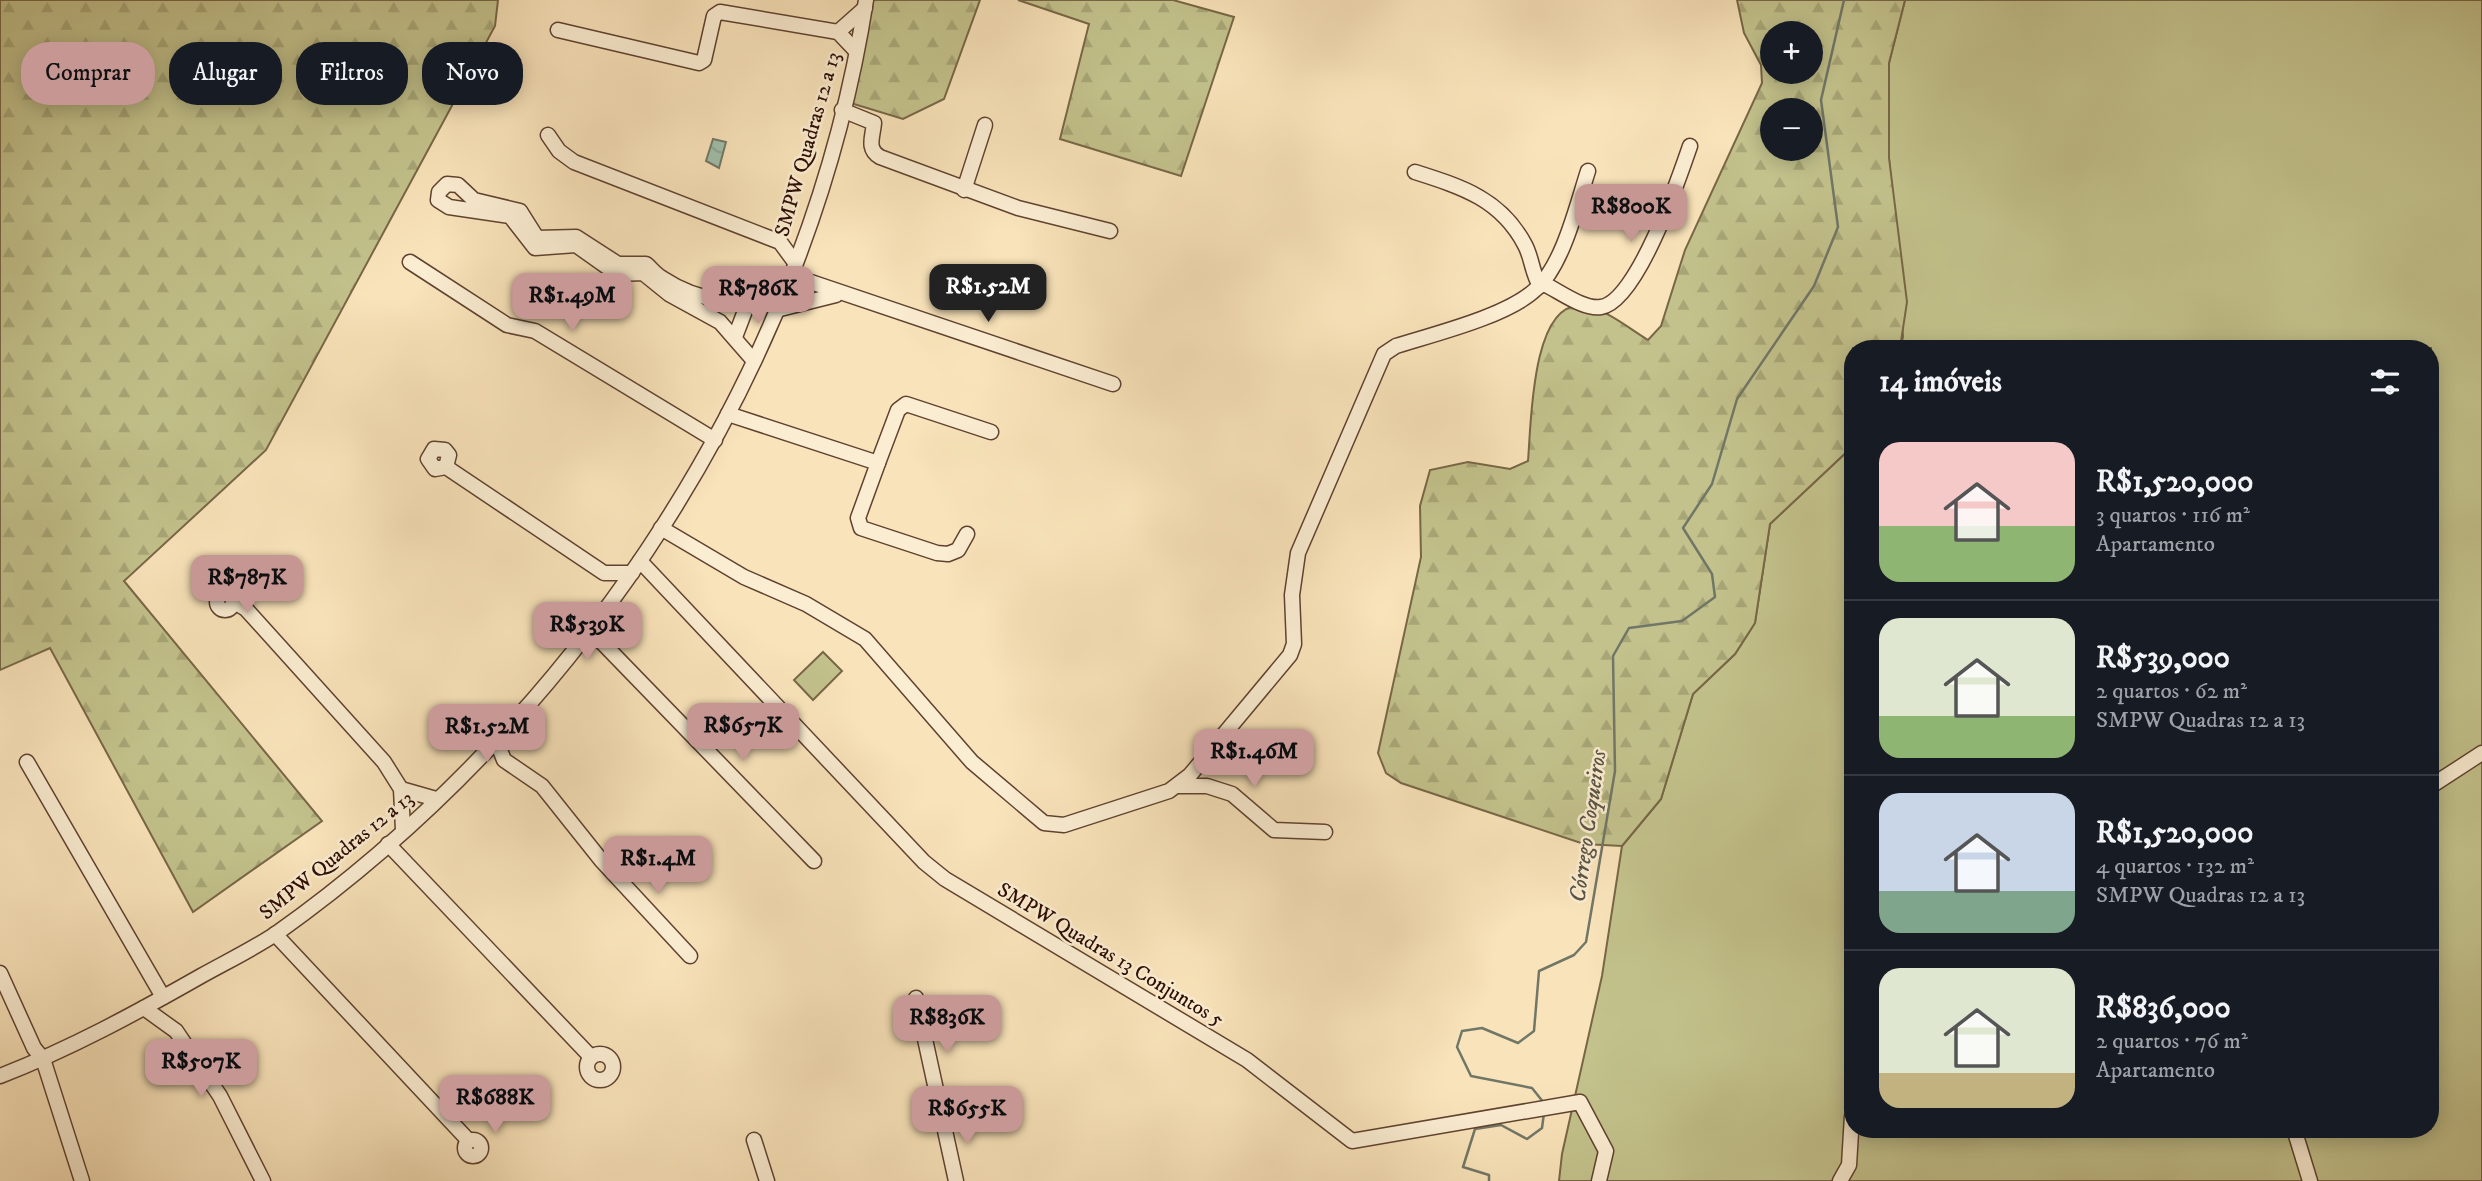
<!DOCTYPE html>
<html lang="pt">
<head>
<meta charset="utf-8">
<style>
  :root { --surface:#171b24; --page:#20242c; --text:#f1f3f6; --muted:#9ea1a6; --line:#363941; --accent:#c59692 }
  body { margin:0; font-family:"IM FELL DW Pica",serif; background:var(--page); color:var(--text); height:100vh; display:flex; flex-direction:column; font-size:26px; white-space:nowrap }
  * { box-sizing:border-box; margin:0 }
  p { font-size:23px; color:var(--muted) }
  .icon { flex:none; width:38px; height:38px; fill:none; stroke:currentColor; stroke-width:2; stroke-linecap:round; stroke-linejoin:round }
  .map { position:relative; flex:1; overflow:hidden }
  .side { position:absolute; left:1844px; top:340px; width:595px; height:798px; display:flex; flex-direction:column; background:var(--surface); border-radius:28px; box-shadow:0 4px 18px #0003 }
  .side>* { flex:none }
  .top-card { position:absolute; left:21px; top:42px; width:665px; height:63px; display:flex; gap:14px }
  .fabs { position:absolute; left:1760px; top:21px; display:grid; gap:14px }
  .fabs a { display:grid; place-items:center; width:63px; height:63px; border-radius:50%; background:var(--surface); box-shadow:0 4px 18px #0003; font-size:35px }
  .price { position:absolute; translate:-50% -60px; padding:0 16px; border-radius:14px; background:var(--accent); color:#111; font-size:23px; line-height:46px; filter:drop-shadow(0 2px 4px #0008) }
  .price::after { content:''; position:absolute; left:50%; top:42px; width:21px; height:16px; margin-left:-10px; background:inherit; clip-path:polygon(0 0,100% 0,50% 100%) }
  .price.active { background:#222; color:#fff }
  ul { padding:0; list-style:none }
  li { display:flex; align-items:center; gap:21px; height:175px; padding:0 35px }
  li+li { border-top:2px solid var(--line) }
  li span { display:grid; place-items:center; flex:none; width:196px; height:140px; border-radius:21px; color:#555 }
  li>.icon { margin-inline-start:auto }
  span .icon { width:84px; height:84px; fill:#fffc; stroke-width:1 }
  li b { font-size:30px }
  h2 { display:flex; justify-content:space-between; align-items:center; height:84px; padding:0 35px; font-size:30px }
  .chip { padding:0 24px; border-radius:28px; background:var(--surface); box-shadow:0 4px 18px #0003; font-size:24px; line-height:63px }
  .chip.active { background:var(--accent); color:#111 }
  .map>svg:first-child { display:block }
  .grass { fill:#c3c28c; stroke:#786747; stroke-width:2 }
  .forest { fill:url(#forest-firs); stroke:#786747; stroke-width:2; fill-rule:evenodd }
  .water { fill:url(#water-waves); stroke:#717767; stroke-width:2 }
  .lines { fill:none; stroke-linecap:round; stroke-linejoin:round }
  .stream { stroke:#717767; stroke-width:2.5 }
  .minor-casing { stroke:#5f4230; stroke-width:17 }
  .minor { stroke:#fbedd2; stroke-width:14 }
  .labels { text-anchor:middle; stroke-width:5; stroke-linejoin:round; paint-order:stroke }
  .street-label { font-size:21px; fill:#2c0c02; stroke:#fbedd2 }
  .water-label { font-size:23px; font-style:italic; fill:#5a5445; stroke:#fbedd2 }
</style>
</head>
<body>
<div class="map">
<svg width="2482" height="1181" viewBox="0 0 2482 1181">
  <defs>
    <pattern id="forest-firs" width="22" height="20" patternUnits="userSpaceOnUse" patternTransform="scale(1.75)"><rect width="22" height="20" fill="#c3c28c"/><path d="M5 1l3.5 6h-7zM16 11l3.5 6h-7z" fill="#a8a677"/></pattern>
    <pattern id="water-waves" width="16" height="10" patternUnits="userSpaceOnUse" patternTransform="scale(1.75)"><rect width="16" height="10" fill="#9fbfaa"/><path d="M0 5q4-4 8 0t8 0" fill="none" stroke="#89a391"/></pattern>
  </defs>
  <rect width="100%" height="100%" fill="#f9e3ba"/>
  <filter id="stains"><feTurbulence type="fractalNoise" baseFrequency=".00286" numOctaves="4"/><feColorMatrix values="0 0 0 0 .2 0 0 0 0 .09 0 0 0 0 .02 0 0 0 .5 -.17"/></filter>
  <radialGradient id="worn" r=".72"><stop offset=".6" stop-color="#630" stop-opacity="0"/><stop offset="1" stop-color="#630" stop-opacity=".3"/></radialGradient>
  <g class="grass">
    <polygon points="1905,0 2482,0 2482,1181 1559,1181 1562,1154 1602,976 1622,846 1661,799 1693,694 1735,654 1755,623 1770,524 1853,446 1853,1129 2431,1129 2431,348 1900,348 1903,337 1889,158 1889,63"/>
    <polygon points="823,652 842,671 813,700 794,680"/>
  </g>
  <g class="forest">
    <polygon points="0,0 498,0 495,26 266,450 124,581 322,821 193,912 50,648 0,670"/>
    <polygon points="862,0 980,0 944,99 903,119 844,101"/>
    <polygon points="1018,0 1173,0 1234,17 1181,176 1060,139 1089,24"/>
    <path d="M1737,0H1905L1889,63V158L1907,302L1900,348H1853V446L1770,524L1755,623L1735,654L1693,694L1661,799L1622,846L1584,844L1401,783L1386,773L1378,753L1421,557L1420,506L1430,470L1468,462L1510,469L1528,461C1531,427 1531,301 1582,306C1605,308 1628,328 1648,340L1661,326L1685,250L1762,83L1761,65L1744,33ZM1773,33H1811V72H1773ZM1773,110H1811V149H1773Z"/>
  </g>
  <polygon class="water" points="713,139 726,142 719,168 706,161"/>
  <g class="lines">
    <g class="stream">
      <polyline points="1544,1103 1532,1088 1471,1076 1457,1047 1462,1031 1482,1028 1518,1043 1534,1031 1539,971 1574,955 1586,942 1615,771 1613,656 1629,628 1682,621 1715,597 1712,574 1683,528 1712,484 1737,399 1814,286 1838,227 1821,100 1844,0"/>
      <polyline points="1489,1181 1489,1175 1463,1167 1475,1129 1501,1125 1527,1139 1542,1128 1544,1113"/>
    </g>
    <g class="minor-casing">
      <g id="minor">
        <polyline points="558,30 699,63 704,60 714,16 720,12 838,32 856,51"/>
        <polyline points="838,32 865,8"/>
        <path d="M842,110L874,123C873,136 866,149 880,157L1018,208L1110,231"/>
        <polyline points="548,135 559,151 574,162 767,237 780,242 794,261"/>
        <path d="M1415,172C1462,187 1501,199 1525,245C1532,258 1532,273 1540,286"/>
        <polyline points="964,190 985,125"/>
        <polyline points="410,262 507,325 535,331 715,440"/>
        <polyline points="790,275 1113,384"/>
        <path d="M1542,283C1558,290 1583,310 1601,307C1637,302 1679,178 1690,146"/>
        <polyline points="776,310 836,295"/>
        <polyline points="735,337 748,303"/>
        <path d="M754,361L720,322L669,294L643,273L617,274L576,245L535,248L510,216L449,207L438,200L439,192L447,184L458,185L474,200L520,211L537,238L576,237L618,264H646C651,268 655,274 662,278C700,303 739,306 782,295"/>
        <polyline points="728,414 878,463 898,410 906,404 991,432"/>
        <polyline points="878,463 858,518 861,528 937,553 948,554 958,550 967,534"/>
        <polyline points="446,467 449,455 445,450 434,449 428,459 435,469 446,467 604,573 632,573"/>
        <path d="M661,528L744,577L806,604L865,639L972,762L1044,823L1064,825L1169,791L1190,775L1290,655L1294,644L1292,595L1298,553L1384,354L1396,346C1434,334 1508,316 1536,289C1563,265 1577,205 1588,171"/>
        <polyline points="640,561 924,862 945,879 1247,1060 1352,1141 1580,1102 1606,1151 1599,1181"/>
        <circle cx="225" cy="602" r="8"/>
        <polyline points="234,602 246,609 384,762 401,789 403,830"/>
        <polyline points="590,630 814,861"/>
        <polyline points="496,740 504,760 542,786 601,860 690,956"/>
        <polyline points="27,762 163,997"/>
        <polyline points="1179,786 1207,786 1232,794 1274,830 1325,832"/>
        <polyline points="2431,786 2482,753"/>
        <polyline points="401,789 436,799"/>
        <polyline points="388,844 591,1057"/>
        <polyline points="275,934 469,1141"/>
        <polyline points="0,973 34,1048 43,1059 82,1181"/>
        <polyline points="916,998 956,1181"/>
        <polyline points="144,1008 176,1031 220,1096 263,1181"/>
        <circle cx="600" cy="1067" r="13"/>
        <path d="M0,1076C70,1049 136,1013 201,976C226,962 253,949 277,933C581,717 809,370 866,0"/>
        <polyline points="2294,1129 2310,1181"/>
        <circle cx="473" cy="1148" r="8"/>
        <polyline points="754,1140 767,1181"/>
        <polyline points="1840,1181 1849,1165 1852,1116"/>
      </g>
    </g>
    <use href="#minor" class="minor"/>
  </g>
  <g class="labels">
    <g class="street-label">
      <text transform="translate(807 144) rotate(-74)" y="7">SMPW Quadras 12 a 13</text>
      <text transform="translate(336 855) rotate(-39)" y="7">SMPW Quadras 12 a 13</text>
      <text transform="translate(1111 954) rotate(31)" y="7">SMPW Quadras 13 Conjuntos 5</text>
    </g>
    <g class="water-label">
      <text transform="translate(1587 826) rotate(-82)" y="8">Córrego Coqueiros</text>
    </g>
  </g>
  <rect width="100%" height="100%" filter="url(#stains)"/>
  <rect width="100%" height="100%" fill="url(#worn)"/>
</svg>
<div class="fabs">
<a>+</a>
<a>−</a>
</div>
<b class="price" style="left:1631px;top:244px">R$800K</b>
<b class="price active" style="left:988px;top:324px">R$1.52M</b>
<b class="price" style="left:758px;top:326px">R$786K</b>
<b class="price" style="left:572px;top:333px">R$1.49M</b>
<b class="price" style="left:247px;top:615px">R$787K</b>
<b class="price" style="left:587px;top:662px">R$539K</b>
<b class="price" style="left:743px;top:763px">R$657K</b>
<b class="price" style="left:487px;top:764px">R$1.52M</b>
<b class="price" style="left:1254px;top:789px">R$1.46M</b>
<b class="price" style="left:658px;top:896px">R$1.4M</b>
<b class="price" style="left:947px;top:1055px">R$836K</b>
<b class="price" style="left:201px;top:1099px">R$507K</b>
<b class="price" style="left:495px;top:1135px">R$688K</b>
<b class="price" style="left:967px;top:1146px">R$655K</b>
<div class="top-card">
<a class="chip active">Comprar</a>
<a class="chip">Alugar</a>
<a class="chip">Filtros</a>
<a class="chip">Novo</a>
</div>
<section class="side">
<h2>14 imóveis<svg class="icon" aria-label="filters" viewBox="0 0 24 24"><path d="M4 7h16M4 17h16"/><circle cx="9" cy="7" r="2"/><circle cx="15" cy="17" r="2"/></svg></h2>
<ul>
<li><span style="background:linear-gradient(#f6c9c9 60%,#8fb573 0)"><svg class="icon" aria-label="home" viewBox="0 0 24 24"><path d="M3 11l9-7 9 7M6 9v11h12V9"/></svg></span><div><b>R$1,520,000</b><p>3 quartos · 116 m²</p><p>Apartamento</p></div></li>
<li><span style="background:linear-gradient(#dfe7d0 70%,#8fb573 0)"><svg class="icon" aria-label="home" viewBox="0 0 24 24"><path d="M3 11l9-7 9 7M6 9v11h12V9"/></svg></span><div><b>R$539,000</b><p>2 quartos · 62 m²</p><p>SMPW Quadras 12 a 13</p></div></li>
<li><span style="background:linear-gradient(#c9d6e8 70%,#7fa58c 0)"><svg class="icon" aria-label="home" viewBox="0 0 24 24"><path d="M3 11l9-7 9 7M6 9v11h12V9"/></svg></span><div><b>R$1,520,000</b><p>4 quartos · 132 m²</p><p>SMPW Quadras 12 a 13</p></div></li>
<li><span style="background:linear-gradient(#dfe7d0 75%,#c2b280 0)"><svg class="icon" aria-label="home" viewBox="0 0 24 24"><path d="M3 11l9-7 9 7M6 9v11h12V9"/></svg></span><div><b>R$836,000</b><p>2 quartos · 76 m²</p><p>Apartamento</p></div></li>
</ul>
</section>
</div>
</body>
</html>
